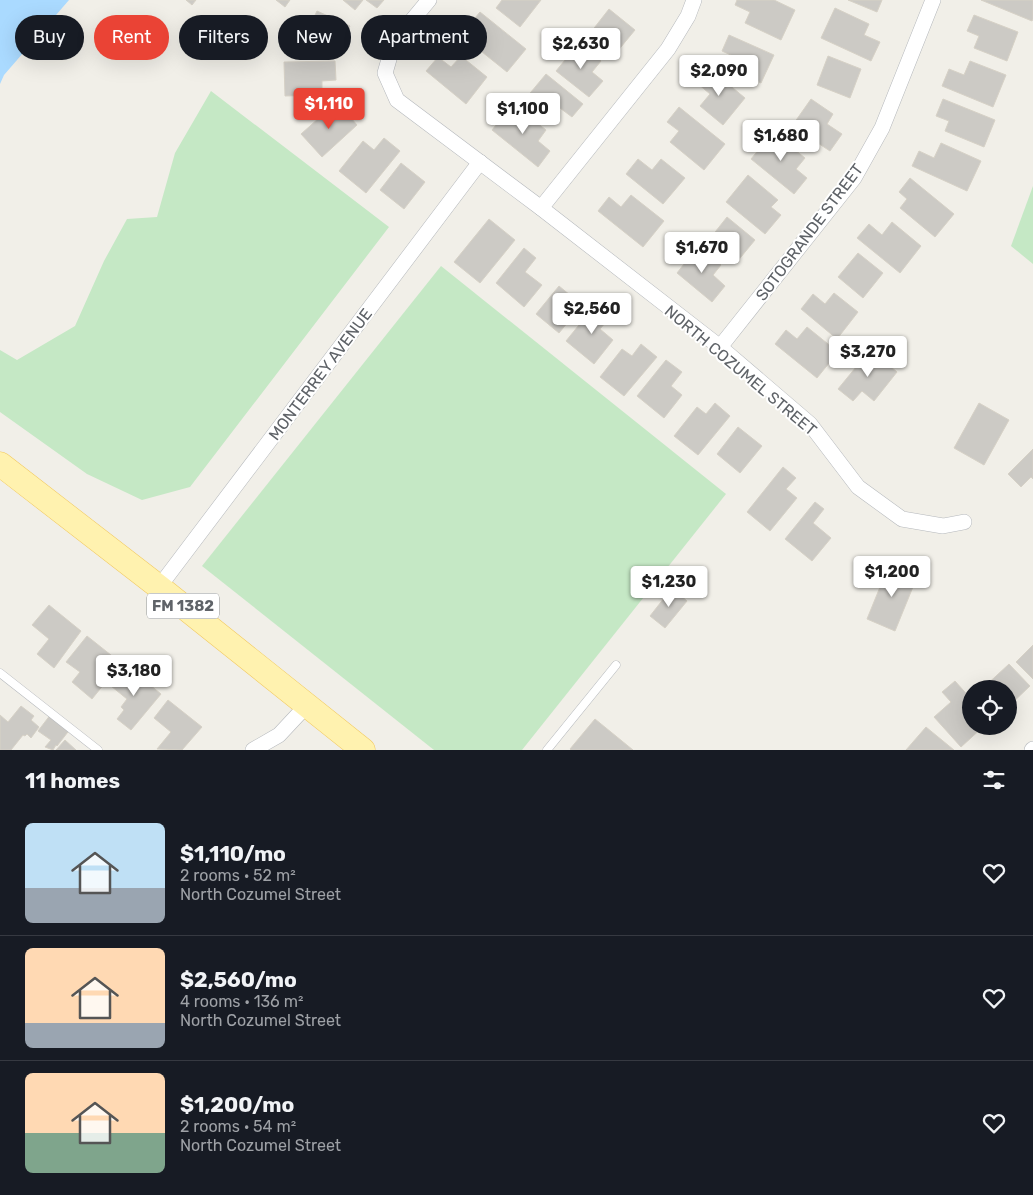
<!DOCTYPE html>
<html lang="en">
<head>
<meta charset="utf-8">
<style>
  :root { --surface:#171b24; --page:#242831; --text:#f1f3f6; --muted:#9ea1a6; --line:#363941; --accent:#ea4335 }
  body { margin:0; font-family:Rubik,sans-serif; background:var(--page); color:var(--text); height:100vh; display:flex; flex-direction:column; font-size:19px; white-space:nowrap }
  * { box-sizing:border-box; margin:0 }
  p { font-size:16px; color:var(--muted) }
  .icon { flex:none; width:28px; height:28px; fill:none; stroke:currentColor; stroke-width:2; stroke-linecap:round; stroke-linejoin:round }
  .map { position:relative; height:750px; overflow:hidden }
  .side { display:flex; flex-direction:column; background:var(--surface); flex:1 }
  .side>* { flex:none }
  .hud { position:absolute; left:15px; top:15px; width:500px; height:45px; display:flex; gap:10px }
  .controls { position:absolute; left:962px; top:680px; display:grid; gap:10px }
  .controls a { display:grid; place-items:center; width:55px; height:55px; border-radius:50%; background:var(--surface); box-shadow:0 5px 20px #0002; font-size:25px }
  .price { position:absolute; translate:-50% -42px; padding:0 11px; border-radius:5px; background:#fff; color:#222; font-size:16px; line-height:32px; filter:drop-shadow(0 1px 2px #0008) }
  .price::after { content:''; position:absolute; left:50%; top:30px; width:15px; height:11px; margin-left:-8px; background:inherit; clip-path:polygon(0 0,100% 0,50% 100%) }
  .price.selected { background:var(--accent); color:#fff }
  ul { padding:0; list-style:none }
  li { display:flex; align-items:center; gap:15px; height:125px; padding:0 25px }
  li+li { border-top:1px solid var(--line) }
  li span { display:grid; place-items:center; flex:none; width:140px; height:100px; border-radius:8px; color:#555 }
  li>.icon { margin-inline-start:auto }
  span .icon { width:60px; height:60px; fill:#fffc; stroke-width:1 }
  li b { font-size:21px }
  h2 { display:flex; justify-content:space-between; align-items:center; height:60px; padding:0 25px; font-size:21px }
  .tag { padding:0 18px; border-radius:22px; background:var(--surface); box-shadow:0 5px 20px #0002; font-size:18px; line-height:45px }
  .tag.selected { background:var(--accent); color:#fff }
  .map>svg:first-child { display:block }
  .green { fill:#c5e8c5 }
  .water { fill:#aadaff }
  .building { fill:#cccac5; stroke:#d6d1c6 }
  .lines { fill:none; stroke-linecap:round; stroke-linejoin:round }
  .lane-casing { stroke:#b5b8bc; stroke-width:9 }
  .street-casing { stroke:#b5b8bc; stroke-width:16 }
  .primary-casing { stroke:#f2c960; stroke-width:25 }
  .lane { stroke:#fff; stroke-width:8 }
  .street { stroke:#fff; stroke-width:15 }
  .primary { stroke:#fff2af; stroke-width:24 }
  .labels { text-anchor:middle; stroke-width:4; stroke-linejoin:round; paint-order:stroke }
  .shield { fill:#fff; stroke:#8f9295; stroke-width:1 }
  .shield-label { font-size:15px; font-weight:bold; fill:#5f6368 }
  .street-label { font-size:16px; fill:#5f6368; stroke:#fff }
</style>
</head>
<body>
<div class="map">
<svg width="1033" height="750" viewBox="0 0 1033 750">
  <rect width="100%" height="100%" fill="#f1efe8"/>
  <g class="green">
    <polygon points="211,91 389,227 190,487 142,500 87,474 0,412 0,350 17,360 75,326 104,261 127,219 157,217 175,153"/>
    <polygon points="1033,186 1033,264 1011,246"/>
    <polygon points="441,266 726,494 522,750 434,750 202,566"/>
  </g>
  <polygon class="water" points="0,0 69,0 4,75 0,84"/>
  <g class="building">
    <polygon points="186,0 196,0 192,5"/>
    <polygon points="276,0 290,0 285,7"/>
    <polygon points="343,0 363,0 355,10"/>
    <polygon points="366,0 384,0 377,8"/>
    <polygon points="502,0 541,0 520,27 496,8"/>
    <polygon points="737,0 774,0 795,10 781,40 745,23 750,12 735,5"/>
    <polygon points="848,0 882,0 877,12"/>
    <polygon points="981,0 1033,0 1033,19 1032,21"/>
    <polygon points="835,8 869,24 864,35 880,42 871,61 821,38"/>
    <polygon points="609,9 635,30 616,53 591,32"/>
    <polygon points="317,11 350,26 337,53 304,38"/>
    <polygon points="480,12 526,49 507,72 461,35"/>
    <polygon points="974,15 1018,32 1007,61 974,48 979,36 967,31"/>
    <polygon points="729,35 774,55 761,83 728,68 733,56 722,51"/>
    <polygon points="579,43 601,61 592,72 603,81 589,97 556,71"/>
    <polygon points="461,56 487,77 466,104 426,71 438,57 451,67"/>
    <polygon points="828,56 861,69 850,98 817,85"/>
    <polygon points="335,61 336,80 322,81 322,95 285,96 284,62"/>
    <polygon points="970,61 1006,75 993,107 942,86 949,69 964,75"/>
    <polygon points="709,68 745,98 723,125 700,106 710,94 697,83"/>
    <polygon points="546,74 583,104 572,117 560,108 552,118 526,98"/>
    <polygon points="811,99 833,114 827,124 842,134 830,151 792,126"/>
    <polygon points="943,99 995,120 984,147 945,131 949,121 936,116"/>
    <polygon points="337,102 357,125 322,157 301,134"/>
    <polygon points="513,104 546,130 538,141 550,151 538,167 492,130"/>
    <polygon points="679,107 725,144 704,170 670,142 679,131 667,122"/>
    <polygon points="773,132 805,158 796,169 807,178 794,194 751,159"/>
    <polygon points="384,138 400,151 366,193 339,171 363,141 374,150"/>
    <polygon points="941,143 981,161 967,191 912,166 919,151 934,158"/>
    <polygon points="638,159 652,170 661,159 685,178 663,204 626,174"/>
    <polygon points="401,163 425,182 404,209 380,190"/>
    <polygon points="748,175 778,200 771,207 781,215 765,234 726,202"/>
    <polygon points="910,178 954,214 935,237 900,208 907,199 899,192"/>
    <polygon points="631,195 664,221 643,247 598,211 609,197 621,207"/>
    <polygon points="727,217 755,240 736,263 708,241"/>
    <polygon points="489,219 515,240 480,283 454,262"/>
    <polygon points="892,222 921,246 900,273 857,238 869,224 882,235"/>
    <polygon points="698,246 721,265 713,275 725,286 712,302 677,273"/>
    <polygon points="524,248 536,258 525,272 542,285 524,307 496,283"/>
    <polygon points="858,253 883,273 863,298 838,277"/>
    <polygon points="559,286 582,305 559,333 536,314"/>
    <polygon points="834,293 858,312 837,339 801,309 813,294 825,304"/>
    <polygon points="596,304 611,316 600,329 613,340 594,364 566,341"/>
    <polygon points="807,327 838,352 817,378 775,344 786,330 797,339"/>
    <polygon points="641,344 657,357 624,396 600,377 622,349 632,356"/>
    <polygon points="870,350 897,372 874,401 862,391 853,401 838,389"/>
    <polygon points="666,360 682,372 671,386 682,395 664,418 637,396"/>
    <polygon points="715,403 730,416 698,455 674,436 697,407 706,414"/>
    <polygon points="979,403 1009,420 984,465 954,448"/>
    <polygon points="738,427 762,446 740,473 717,454"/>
    <polygon points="1033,449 1033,479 1031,477 1021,487 1008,474"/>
    <polygon points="783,467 796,478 786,489 797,498 770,531 747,512"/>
    <polygon points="815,502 824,509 813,523 831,538 812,561 785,539"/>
    <polygon points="889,565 917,577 895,631 867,619"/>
    <polygon points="672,588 687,601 665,628 650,616"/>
    <polygon points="49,605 81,631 54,668 37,654 49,639 32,625"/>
    <polygon points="87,636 121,663 92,699 72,682 80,672 66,662"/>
    <polygon points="1033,645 1033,679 1016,662"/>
    <polygon points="1009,664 1030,686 1009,706 1009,689 982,689"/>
    <polygon points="127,666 161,694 131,730 117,719 124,710 121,707 127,699 111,686"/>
    <polygon points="955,681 971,699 971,726 984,726 961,747 934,717 951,702 942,692"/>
    <polygon points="168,700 202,727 182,750 157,749 171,732 154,718"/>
    <polygon points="21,706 34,716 31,720 39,727 31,738 27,734 25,736 23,735 11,750 0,750 0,715 8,722"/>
    <polygon points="51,714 71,728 57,746 56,745 53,750 45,747 51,740 38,731"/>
    <polygon points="595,719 633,750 571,750 570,749"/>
    <polygon points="926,727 954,750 906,750"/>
    <polygon points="65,740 76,750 56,750"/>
  </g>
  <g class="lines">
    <g class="lane-casing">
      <g id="lane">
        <polyline points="0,673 98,750"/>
        <polyline points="547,750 616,665"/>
      </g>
    </g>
    <g class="street-casing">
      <g id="street">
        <polyline points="429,0 394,42 385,73 397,100 541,208 720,347 810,424 858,487 902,519 943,526 964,522"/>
        <polyline points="541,208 668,49 688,16 694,0"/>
        <polyline points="720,347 854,178 882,128 933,0"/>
        <polyline points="159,587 480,162"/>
        <polyline points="253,750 279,735 307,705"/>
        <polyline points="1032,750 1033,749"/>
      </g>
    </g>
    <g class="primary-casing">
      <polyline id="primary" points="0,464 159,587 363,750"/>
    </g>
    <use href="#lane" class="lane"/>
    <use href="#street" class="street"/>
    <use href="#primary" class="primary"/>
  </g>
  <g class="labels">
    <rect class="shield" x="147" y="593.5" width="72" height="25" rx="4"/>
    <g class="shield-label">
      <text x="183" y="611">FM 1382</text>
    </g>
    <g class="street-label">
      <text transform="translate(809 232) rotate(-53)" y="6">SOTOGRANDE STREET</text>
      <text transform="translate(741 370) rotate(40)" y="6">NORTH COZUMEL STREET</text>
      <text transform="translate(320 374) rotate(-53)" y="6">MONTERREY AVENUE</text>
    </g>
  </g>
</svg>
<div class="controls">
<a><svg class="icon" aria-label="locate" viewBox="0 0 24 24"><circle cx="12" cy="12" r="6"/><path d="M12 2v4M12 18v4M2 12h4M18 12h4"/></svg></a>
</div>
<b class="price" style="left:581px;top:70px">$2,630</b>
<b class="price" style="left:719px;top:97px">$2,090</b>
<b class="price selected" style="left:329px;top:130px">$1,110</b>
<b class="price" style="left:523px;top:135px">$1,100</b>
<b class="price" style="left:781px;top:162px">$1,680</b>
<b class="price" style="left:702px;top:274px">$1,670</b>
<b class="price" style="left:592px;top:335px">$2,560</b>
<b class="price" style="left:868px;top:378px">$3,270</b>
<b class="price" style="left:892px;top:598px">$1,200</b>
<b class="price" style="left:669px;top:608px">$1,230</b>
<b class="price" style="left:134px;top:697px">$3,180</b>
<div class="hud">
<a class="tag">Buy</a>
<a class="tag selected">Rent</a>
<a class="tag">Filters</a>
<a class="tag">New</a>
<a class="tag">Apartment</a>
</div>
</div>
<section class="side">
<h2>11 homes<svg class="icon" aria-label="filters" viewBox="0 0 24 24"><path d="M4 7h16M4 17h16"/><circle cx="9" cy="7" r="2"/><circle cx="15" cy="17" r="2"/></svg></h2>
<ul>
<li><span style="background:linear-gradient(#bfe0f5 65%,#9aa5b1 0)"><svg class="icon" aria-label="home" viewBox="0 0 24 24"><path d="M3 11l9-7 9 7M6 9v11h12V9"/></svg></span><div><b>$1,110/mo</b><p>2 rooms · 52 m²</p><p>North Cozumel Street</p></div><svg class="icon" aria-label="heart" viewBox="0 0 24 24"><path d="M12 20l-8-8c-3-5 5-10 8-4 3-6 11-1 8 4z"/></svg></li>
<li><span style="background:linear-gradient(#ffd9b3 75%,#9aa5b1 0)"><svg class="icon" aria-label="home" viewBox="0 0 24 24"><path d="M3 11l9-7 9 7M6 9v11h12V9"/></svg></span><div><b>$2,560/mo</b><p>4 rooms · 136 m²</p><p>North Cozumel Street</p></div><svg class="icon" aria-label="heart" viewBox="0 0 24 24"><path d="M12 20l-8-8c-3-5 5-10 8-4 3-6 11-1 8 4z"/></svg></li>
<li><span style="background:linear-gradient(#ffd9b3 60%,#7fa58c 0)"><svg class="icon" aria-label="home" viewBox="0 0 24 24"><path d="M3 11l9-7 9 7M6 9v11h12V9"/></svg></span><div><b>$1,200/mo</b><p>2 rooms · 54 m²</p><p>North Cozumel Street</p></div><svg class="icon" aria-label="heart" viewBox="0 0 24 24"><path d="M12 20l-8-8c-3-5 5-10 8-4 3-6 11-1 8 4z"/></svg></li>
</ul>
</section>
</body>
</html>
